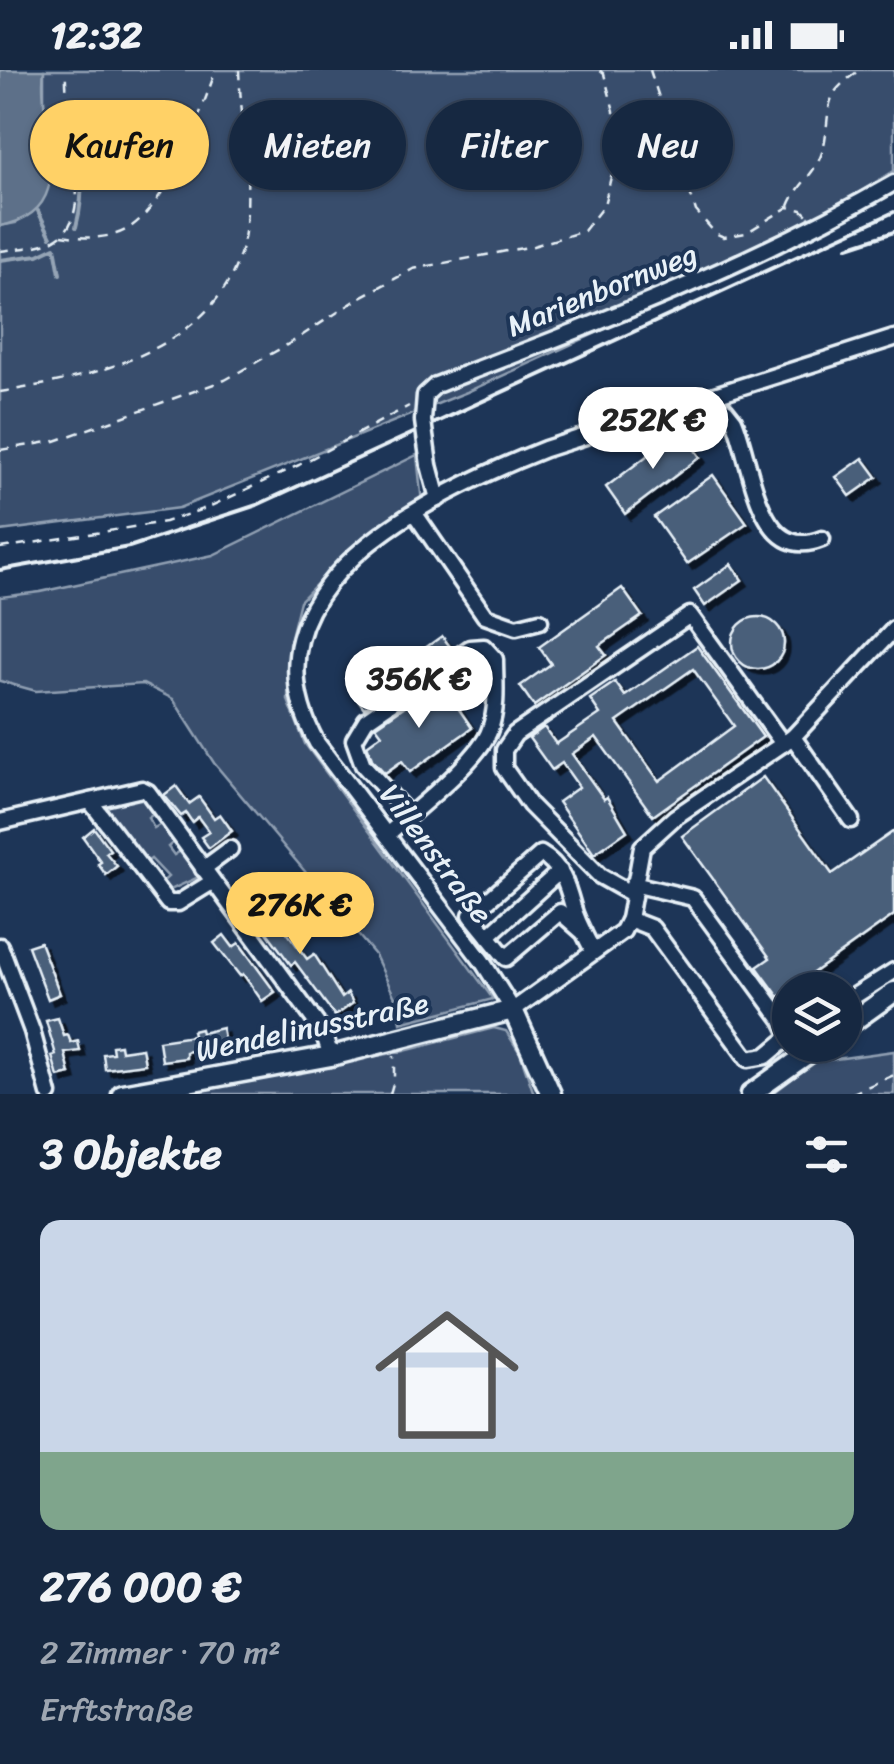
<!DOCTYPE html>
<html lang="de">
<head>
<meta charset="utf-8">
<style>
  :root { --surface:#162841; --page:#23344c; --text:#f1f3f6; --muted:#9ea6b1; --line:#35445a; --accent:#ffd166 }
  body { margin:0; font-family:Sriracha,sans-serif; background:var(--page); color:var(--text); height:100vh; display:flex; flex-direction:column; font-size:38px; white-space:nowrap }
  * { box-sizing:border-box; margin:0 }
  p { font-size:32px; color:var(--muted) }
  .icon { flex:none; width:55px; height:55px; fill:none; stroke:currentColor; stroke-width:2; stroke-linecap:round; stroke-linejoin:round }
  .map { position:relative; height:1024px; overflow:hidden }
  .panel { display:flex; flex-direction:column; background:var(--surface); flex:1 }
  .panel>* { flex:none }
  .banner { position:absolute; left:30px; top:30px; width:835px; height:90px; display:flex; gap:20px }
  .fabs { position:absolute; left:772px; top:902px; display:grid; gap:20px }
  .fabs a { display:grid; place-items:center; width:90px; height:90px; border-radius:50%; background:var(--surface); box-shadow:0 2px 8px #0004,0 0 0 2px var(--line); font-size:50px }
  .price { position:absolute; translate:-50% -85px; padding:0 22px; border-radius:35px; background:#fff; color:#222; font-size:32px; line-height:65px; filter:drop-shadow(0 2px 5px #0008) }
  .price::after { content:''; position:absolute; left:50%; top:60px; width:30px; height:22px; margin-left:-15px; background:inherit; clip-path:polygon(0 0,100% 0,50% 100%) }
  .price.selected { background:var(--accent); color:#111 }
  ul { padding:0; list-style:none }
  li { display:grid; align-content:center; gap:20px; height:530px; padding:0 40px }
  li+li { border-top:2px solid var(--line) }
  li span { display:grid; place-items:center; height:310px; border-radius:20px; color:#555 }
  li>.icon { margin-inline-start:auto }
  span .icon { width:180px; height:180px; fill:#fffc; stroke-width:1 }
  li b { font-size:42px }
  h2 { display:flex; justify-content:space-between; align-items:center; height:120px; padding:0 40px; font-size:42px }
  .chip { padding:0 35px; border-radius:45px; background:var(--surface); box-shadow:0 2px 8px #0004,0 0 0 2px var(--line); font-size:35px; line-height:90px }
  .chip.selected { background:var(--accent); color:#111 }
  .status { display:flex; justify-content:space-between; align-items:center; height:70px; padding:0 50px; background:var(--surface); direction:ltr }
  .status svg { height:28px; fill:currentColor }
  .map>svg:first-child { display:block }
  .green { fill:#374d6c; stroke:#909fb2; stroke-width:2.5 }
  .water { fill:#5d7089; stroke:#95a4b5; stroke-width:2.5 }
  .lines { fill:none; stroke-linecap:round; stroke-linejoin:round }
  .stream { stroke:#95a4b5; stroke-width:4 }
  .building { fill:#495e7a; stroke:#e8f1f8; stroke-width:2.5; fill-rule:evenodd; filter:url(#shadow) }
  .minor-casing { stroke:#e8f1f8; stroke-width:21 }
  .major-casing { stroke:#e8f1f8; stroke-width:25 }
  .path { stroke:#e8f1f8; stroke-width:2.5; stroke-dasharray:10 8; stroke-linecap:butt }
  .minor { stroke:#1d3557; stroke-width:14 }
  .major { stroke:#1d3557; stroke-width:18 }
  .rail { stroke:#e8f1f8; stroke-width:4 }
  .minor-bridge-casing { stroke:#e8f1f8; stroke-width:21; stroke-linecap:butt }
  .minor-bridge { stroke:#1d3557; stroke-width:14 }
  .labels { text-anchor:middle; stroke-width:8; stroke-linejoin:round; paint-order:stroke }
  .street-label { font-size:30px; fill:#e8f1f8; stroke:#1d3557 }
</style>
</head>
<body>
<div class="status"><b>12:32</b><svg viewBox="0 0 49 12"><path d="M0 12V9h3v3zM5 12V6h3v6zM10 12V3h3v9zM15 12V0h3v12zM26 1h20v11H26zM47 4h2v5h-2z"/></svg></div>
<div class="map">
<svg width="894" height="1024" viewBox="0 0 894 1024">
  <defs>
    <filter id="shadow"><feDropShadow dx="5.5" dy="5.5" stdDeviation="0" flood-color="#0009"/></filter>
  </defs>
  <rect width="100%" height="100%" fill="#1d3557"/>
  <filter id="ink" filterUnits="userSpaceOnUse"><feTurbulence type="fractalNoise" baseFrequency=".01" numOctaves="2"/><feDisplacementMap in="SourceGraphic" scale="20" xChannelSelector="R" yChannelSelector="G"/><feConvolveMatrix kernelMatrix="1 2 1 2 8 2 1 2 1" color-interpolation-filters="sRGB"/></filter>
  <g filter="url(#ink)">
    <g class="green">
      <polygon points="44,0 894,0 894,101 820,146 809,147 804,168 467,322 179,438 0,461 0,156 16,153 51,88 44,51"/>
      <polygon points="417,385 422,433 365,465 300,531 289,575 288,630 305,674 493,929 401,953 398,934 375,885 214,693 173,629 143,614 36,621 0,611 0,527 40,522 213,485"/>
      <polygon points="142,725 155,743 148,748 154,758 163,753 176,770 168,777 174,785 182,780 201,806 166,822 160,814 168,807 151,789 145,793 105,737"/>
      <polygon points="494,958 506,961 520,983 534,1024 171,1024 404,981"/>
      <polygon points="894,981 894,1024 772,1024 814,992"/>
    </g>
    <path class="water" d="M0,0H44C36,58 85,140 0,156Z"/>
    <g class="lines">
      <g class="stream">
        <path d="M74,35C80,77 87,116 76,157"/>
        <polyline points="38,141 51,167"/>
        <polyline points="0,190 38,185 55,177 60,204"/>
      </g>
    </g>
    <g class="building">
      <polygon points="681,360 700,387 625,444 606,417"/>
      <polygon points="863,388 877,407 850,426 836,407"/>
      <polygon points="713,405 747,453 687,494 654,447"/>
      <polygon points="731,494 742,510 705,536 694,520"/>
      <polygon points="622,518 642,546 599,576 606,585 534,636 520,616 551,594 539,577"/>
      <circle cx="758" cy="573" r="26"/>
      <polygon points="442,566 451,578 364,638 356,627"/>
      <path d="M697,576L763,667L653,746L596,667L572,684L604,729L607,727L627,761L594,784L558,732L579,717L562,693L552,700L529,668L544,657L556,674L600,644L590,629L615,612L625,626ZM693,599L734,656L659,711L617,652Z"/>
      <polygon points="440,612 472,658 410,702 402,691 385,703 372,689 367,675 382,664 376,656"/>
      <polygon points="763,707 832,804 894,761 894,845 779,927 757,897 770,888 682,766"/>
      <polygon points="176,716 189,734 199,727 214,748 220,744 232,761 209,778 201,767 209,762 198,747 192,752 186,743 181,746 164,725"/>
      <polygon points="94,758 110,780 106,783 117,796 106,805 98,794 101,792 83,767"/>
      <polygon points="258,821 284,850 280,853 307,889 314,884 342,928 348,923 353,933 335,946 295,892 291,895 258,850 263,847 249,828"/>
      <polygon points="224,865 233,877 239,873 275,922 262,931 243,904 240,906 214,873"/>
      <polygon points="40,872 60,924 48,929 28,876"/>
      <polygon points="58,948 64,966 68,965 71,973 78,971 80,981 65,983 70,1004 58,1007 52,986 56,985 46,951"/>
      <polygon points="222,958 225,974 186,982 186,988 162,991 159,971 193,966 192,961 200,959 201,963"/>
      <polygon points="120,975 121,981 142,978 145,994 105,999 103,984 113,983 112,976"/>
    </g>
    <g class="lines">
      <g class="minor-casing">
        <g id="minor">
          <path d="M894,268L545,379C428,425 232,519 317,673L482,891L513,940L623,861L629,849L642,777L675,747L793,667L894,559"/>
          <path d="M698,330L726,340L734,350C752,391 757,495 822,469"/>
          <path d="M423,351L425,325L436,315C593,255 748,197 894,113"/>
          <polyline points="429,395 438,429"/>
          <polyline points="415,444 485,546 516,557 540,551"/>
          <polyline points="793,667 851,750"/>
          <polyline points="90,731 168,833 178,833 212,812"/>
          <polyline points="0,752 142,719 148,722 323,962 331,986"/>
          <path d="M387,765C412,742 481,689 490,659C498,637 495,612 495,589L484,577L470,578L366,650L354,670L363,695L409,745"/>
          <polyline points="203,799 230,779"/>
          <polyline points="632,824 600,806 530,735 504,698 504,680 515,664 690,545 783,674"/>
          <polyline points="629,849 652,858 748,989 766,986 790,966 782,950 693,828 633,814"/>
          <path d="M584,863L560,842L506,888L471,845L541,784C562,796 567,815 573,837C577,852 586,867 593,881"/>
          <polyline points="488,866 560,801"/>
          <polyline points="0,876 32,961 49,1024"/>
          <polyline points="845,932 894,901"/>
        </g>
      </g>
      <g class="major-casing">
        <g id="major">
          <polyline points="845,957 894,922"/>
          <polyline points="122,1024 331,986 513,940 551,1024"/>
          <polyline points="751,1024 820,975"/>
        </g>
      </g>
      <g class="path">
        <polyline points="650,0 696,141 715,163 724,167 746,163 788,137 802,140 809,147"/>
        <path d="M789,136C796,117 811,107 819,90C830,68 824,38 835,22C841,13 851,7 859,0"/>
        <path d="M62,165C80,168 98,169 116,164C165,150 200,43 216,0"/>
        <path d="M0,181C19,178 45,178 60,166C96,140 63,40 66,0"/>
        <path d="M0,322C100,307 234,275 246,154C251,102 241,52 239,0"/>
        <polyline points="0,380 55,371 225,310 292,272 361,227 413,199 533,176 584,161 604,135 614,95 614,41 604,4 599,0"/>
        <polyline points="0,478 165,452 209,437 299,395 409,336"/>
        <polyline points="390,1024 394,1010 394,986"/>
        <polyline points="851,1024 894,1005"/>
      </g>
      <use href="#minor" class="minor"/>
      <use href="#major" class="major"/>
      <g class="rail">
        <polyline points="848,177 894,162"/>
        <polyline points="0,500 129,477 257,435 894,142"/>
      </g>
      <g class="minor-bridge-casing">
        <polyline id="minor-bridge" points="423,351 429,395"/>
      </g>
      <use href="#minor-bridge" class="minor-bridge"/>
    </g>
  </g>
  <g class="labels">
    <g class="street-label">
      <text transform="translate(602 220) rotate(-22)" y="10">Marienbornweg</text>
      <text transform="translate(436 784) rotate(53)" y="10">Villenstraße</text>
      <text transform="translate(312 957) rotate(-12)" y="10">Wendelinusstraße</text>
    </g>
  </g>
</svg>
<div class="fabs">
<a><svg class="icon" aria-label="layers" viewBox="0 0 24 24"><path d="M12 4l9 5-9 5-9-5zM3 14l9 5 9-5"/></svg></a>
</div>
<b class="price" style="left:653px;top:402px">252K €</b>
<b class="price" style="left:419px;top:661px">356K €</b>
<b class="price selected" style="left:300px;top:887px">276K €</b>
<div class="banner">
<a class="chip selected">Kaufen</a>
<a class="chip">Mieten</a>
<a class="chip">Filter</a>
<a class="chip">Neu</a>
</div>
</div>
<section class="panel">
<h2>3 Objekte<svg class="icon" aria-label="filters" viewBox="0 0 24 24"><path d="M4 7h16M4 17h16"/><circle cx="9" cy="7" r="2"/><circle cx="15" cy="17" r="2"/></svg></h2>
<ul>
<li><span style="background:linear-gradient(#c9d6e8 75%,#7fa58c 0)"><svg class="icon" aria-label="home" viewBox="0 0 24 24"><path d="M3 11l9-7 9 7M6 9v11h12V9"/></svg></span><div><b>276 000 €</b><p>2 Zimmer · 70 m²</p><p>Erftstraße</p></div></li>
</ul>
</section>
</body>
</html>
